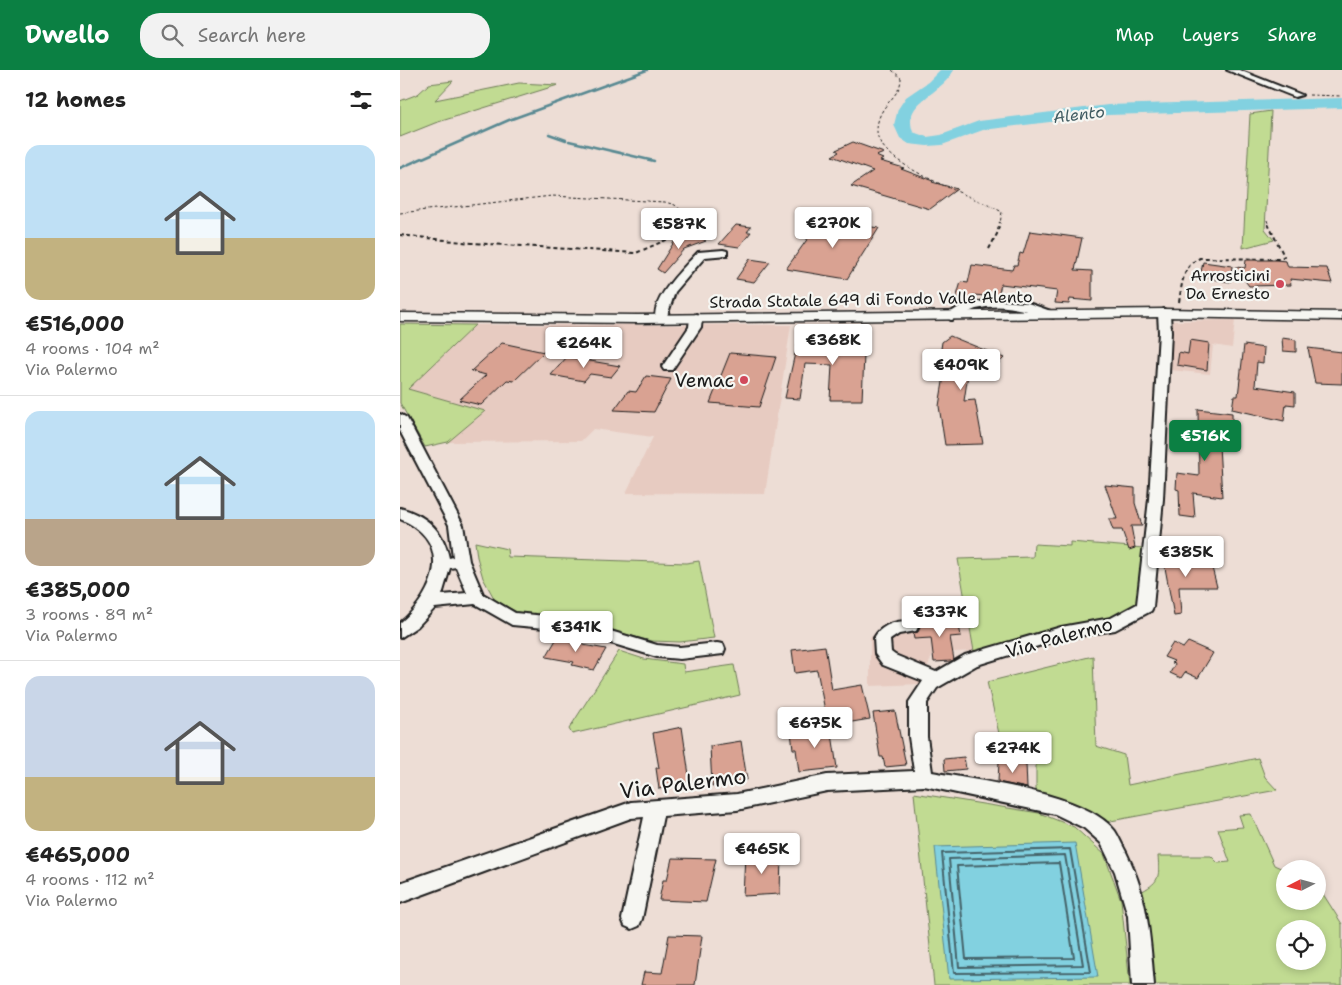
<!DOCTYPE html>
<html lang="en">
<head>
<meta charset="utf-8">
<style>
  :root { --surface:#fff; --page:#f2f2f2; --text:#222; --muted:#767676; --line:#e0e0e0; --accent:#0b8043 }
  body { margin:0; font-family:"Shantell Sans",sans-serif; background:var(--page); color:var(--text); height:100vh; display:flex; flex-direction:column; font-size:19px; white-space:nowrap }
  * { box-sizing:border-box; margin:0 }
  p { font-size:16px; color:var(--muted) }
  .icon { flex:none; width:28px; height:28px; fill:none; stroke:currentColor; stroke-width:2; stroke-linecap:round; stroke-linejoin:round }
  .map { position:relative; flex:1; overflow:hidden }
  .details { display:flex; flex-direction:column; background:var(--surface); width:400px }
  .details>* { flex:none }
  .needle { width:32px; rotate:264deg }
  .tools { position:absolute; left:876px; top:790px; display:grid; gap:10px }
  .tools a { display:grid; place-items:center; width:50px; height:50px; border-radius:50%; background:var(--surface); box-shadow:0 2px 8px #0003; font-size:25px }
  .price { position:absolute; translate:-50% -42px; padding:0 11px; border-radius:5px; background:#fff; color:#222; font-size:16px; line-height:32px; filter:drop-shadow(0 1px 2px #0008) }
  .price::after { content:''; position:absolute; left:50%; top:30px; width:15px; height:11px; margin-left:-8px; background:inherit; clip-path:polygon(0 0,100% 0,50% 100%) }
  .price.selected { background:var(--accent); color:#fff }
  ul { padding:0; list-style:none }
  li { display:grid; align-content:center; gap:10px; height:265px; padding:0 25px }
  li+li { border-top:1px solid var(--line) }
  li span { display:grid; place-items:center; height:155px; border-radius:15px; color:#555 }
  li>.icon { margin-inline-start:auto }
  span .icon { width:90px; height:90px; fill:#fffc; stroke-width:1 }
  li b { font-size:21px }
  h2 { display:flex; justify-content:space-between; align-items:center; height:60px; padding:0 25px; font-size:21px }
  header { display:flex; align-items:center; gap:30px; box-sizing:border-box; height:70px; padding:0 25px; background:var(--accent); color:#fff }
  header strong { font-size:24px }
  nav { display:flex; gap:28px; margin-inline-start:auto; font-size:18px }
  .search { width:350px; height:45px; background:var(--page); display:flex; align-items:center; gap:12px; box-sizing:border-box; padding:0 18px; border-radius:20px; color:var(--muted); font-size:19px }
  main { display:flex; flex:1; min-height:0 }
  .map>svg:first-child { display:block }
  .built { fill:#e7cbc1 }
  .green { fill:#c1db92; stroke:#6e7c57; fill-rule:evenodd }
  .water { fill:#82d1e0; stroke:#598992 }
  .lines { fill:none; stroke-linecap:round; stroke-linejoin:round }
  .shore { stroke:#45646a; stroke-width:2 }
  .stream { stroke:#598992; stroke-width:2.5 }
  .river { fill:#82d1e0; fill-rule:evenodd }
  .building { fill:#d9a292; stroke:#1c1c1c }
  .minor-casing { stroke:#1c1c1c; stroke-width:4 }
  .major-casing { stroke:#1c1c1c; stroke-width:3 }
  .path-far1 { stroke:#1c1c1c; stroke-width:1; stroke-dasharray:3 2.5; stroke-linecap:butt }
  .path { stroke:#1c1c1c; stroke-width:2; stroke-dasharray:4 3; stroke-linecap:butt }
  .minor { fill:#f6f6f2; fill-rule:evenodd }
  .major { fill:#f6f6f2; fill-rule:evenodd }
  .poi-dot { fill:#d1495b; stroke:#f6f6f2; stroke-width:2 }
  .labels { text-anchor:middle; stroke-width:4.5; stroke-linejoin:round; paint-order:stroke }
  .far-water-label { font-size:16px; font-style:italic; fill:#405b61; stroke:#f6f6f2 }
  .far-poi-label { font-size:16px; fill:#1c1c1c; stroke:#f6f6f2; text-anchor:end }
  .far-street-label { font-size:16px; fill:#1c1c1c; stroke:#f6f6f2 }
  .poi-label { font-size:19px; fill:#1c1c1c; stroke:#f6f6f2; text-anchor:end }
  .street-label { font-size:19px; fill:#1c1c1c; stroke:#f6f6f2 }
  .near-street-label { font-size:22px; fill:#1c1c1c; stroke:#f6f6f2 }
</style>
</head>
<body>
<header>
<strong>Dwello</strong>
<div class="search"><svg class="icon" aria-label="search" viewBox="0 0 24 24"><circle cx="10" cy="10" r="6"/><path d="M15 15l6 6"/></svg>Search here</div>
<nav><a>Map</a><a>Layers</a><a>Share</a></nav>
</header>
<main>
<section class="details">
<h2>12 homes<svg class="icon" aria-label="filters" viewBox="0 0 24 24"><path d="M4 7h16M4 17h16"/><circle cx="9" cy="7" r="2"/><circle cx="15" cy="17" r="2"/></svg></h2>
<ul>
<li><span style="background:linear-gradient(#bfe0f5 60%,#c2b280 0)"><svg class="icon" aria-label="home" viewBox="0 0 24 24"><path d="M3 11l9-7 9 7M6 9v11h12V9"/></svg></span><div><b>€516,000</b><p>4 rooms · 104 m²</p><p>Via Palermo</p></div></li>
<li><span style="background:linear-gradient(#bfe0f5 70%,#b9a48a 0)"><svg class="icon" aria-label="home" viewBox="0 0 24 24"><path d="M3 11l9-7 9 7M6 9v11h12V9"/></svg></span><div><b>€385,000</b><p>3 rooms · 89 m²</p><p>Via Palermo</p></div></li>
<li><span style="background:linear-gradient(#c9d6e8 65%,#c2b280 0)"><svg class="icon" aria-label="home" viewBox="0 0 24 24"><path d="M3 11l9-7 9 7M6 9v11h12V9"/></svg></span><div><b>€465,000</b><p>4 rooms · 112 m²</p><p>Via Palermo</p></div></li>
</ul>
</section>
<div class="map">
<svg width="942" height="915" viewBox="0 0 942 915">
  <rect width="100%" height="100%" fill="#edddd5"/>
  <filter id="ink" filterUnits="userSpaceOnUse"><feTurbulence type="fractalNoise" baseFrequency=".02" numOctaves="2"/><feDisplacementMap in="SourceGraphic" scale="10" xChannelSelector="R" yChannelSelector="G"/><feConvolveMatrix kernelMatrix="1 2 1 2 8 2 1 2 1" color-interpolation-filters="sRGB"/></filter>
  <g filter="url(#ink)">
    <g class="built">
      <polygon points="835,250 832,278 813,275 810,304 770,300 770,251"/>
      <polygon points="75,255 391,255 365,424 226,423 253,367 193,359 181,371 48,372 85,341 7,319"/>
      <polygon points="568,547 574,581 533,583 521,614 470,616 470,568 484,554"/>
    </g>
    <g class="green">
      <polygon points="53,11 35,30 119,13 158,15 35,53 0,67 0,31 18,24 29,14"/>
      <polygon points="871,41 865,159 874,170 843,178 850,44"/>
      <polygon points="0,254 75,255 8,319 85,341 48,372 25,377 0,333"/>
      <polygon points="75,472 107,479 108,487 286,493 299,491 314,568 280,572 251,571 198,557 117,542 95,530 83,508 77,487"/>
      <polygon points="670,472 744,478 741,537 712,554 575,587 558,489 633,487 634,474 670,476"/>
      <polygon points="219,581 244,589 283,594 284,602 334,595 340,625 172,664 169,659"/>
      <polygon points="693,586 696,676 724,685 728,715 858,688 865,707 877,720 700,753 636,723 636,690 604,685 587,612"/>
      <polygon points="514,723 639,743 674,757 704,784 721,830 730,915 534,915"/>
      <path d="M851,744L874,795L885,800V831H918V819L923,824L942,854V915H751L739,823C759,812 760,809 758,786H811L818,793L830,792L818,759L843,757L839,745ZM885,859H918V891H885Z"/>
    </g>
    <polygon class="water" points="675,773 698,907 549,909 535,777"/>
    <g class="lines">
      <g class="shore">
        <polygon points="670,779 691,902 554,903 542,783"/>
        <polygon points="665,785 683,895 559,897 549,789"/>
        <polygon points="659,793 674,888 566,889 557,796"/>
      </g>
      <g class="stream">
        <polyline points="149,64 166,70"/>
        <polyline points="169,71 254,91"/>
        <polyline points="0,98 109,50 247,0"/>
      </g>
      <path class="river" d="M540,0H554C550,7 545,13 538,18C523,31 505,39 513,62L527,67L541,65L579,51L708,35L942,28V38L708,45L583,60L542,75L527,76L509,74L500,68L494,55L498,39L506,27L528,12Z"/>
    </g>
    <g class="building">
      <polygon points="453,72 484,83 476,86 483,89 480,91 504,98 501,99 533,111 532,112 557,119 530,139 451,116 473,101 432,86 439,82 436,80"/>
      <polygon points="421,150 479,158 447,209 386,199"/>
      <polygon points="336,155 351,157 347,162 351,162 339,177 319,174"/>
      <polygon points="630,161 682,168 675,200 692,201 692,231 670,229 669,234 655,233 657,221 601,214 598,227 573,225 572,231 556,229 561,212 568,213 572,195 612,200 614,195 617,195 620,183 623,184"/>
      <polygon points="293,163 306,171 284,179 263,203 257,199 276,169"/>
      <polygon points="350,189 370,192 354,212 336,209"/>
      <polygon points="846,190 876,190 886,191 888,197 927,198 932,213 890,209 891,215 849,216 835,197 845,198"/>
      <polygon points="803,192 832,196 830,212 800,207"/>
      <polygon points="433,262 465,263 462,330 430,330 432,295 405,294 400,329 385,328 399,265 408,267 406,282 432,282"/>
      <polygon points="550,266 604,288 593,299 570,291 564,331 575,330 583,374 545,375 539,336 545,300 538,299 542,272"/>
      <polygon points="882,268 896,270 896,282 883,281"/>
      <polygon points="790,270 809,273 807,300 777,295 779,282 788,284"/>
      <polygon points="102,273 144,282 114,311 107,310 81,335 59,330 86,305 71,301"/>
      <polygon points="844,275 864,278 863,293 857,292 855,316 895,322 895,335 886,334 884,351 832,339 834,326 838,326"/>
      <polygon points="908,278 942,282 942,314 915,313"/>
      <polygon points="330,283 376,287 359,337 310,333"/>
      <polygon points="167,287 220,296 211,307 190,304 184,311 151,305"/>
      <polygon points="246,306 271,309 254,342 214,340 228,321 236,322"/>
      <polygon points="798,339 832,343 832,360 818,358 822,427 793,423 795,448 780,446 779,420 776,419 777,403 799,406"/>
      <polygon points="705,415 735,418 735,433 742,456 731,456 735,478 729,480 722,460 713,460 709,449 717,449"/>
      <polygon points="763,487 781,487 786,493 811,494 817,517 779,517 781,545 774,546"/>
      <polygon points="558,551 561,566 550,567 554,590 551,591 534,592 531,568 514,569 513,563 518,562 520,558 518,554"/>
      <polygon points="157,568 184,573 183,575 206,579 194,600 172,595 174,592 146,587"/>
      <polygon points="788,572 813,583 798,608 785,602 781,608 770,603 775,594 772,593 774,591 764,587 773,573 783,578"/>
      <polygon points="425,576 432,620 462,615 470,649 428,656 417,600 395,603 392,580"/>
      <polygon points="495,641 506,695 485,697 483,687 480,687 473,643"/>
      <polygon points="282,657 290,712 259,719 256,698 259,698 253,663"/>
      <polygon points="431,657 437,698 399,702 396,679 393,679 391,662"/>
      <polygon points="341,671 347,710 312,716 310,676"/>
      <polygon points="564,687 566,699 545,701 544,689"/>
      <polygon points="599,691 626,694 627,718 598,712"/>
      <polygon points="381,783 380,824 343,826 345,785"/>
      <polygon points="272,788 316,789 306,832 259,830 263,810 267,810"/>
      <polygon points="269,865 302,866 295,915 241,915 244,902 262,903"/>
    </g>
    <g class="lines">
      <g class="minor-casing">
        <g id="minor">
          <polygon points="827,0 839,0 902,25 895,27"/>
          <path d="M323,180L327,181V185L305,187L275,222L265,252H257C247,231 286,196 298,182Z"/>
          <path d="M588,230L628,233L659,244L653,248C627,241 604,232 576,239C567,242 560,247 551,250L545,246L559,237Z"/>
          <path d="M764,239L770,243L771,262L763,429L753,537L751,541L715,560L661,569L577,595L537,618L527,633V667L532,702C579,711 686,723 715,761C719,767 722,775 726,782C748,826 750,866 754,915H732L728,846L715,802L701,773L684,758L655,744L524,716L427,721L337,740L263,746L242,849L239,856L232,859L225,856L222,849L244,747L231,748L0,833V813L231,732L337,724L427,705L514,701L509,667V632L523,611L483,595L475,584L474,568C481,554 501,548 516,553L518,557L516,561L499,564L490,570L491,582L495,585L536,602L565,585L661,557L711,548L737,534L749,429L759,262L758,243Z"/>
          <polygon points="296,244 302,248 301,257 272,300 264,300 262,297 289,257 290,248"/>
          <path d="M0,344L7,348L63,455L69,491L83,524L115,543L156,547L184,553L257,575L280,577L317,573L323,574L325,579L323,584L280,589L257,587L184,565L156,559L112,555L75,534L35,538L18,556L0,568V553C36,523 54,471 0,449V438C26,445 44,461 49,488L53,487L49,455L0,361ZM56,497L67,523L42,525L50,498Z"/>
        </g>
      </g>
      <g class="major-casing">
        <polygon id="major" points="764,239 942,242 942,250 764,247 238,253 0,251 0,243 238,245"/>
      </g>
      <g class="path-far1">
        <path d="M492,0L501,8C501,29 477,33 477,61C477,96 575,126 602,142L600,153"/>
        <polyline points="909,25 942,26"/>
        <polyline points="0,143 152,126 265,132 275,135 287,146 283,153"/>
        <polyline points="867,150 868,153"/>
      </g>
      <g class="path">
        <polyline points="0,165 72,173 236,183 266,170 284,152"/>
        <polyline points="589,179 597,164 600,152"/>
        <path d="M779,232C782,215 782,196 800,188L880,189L884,186L867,152"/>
      </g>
      <use href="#minor" class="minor"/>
      <use href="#major" class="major"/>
    </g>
  </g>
  <g class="poi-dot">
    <circle cx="880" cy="214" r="5"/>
    <circle cx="344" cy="310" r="5"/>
  </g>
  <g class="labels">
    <g class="far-water-label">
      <text transform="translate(679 44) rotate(-7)" y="6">Alento</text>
    </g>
    <g class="far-poi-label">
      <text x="870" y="211">Arrosticini<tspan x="870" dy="18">Da Ernesto</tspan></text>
    </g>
    <g class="far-street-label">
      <text transform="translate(471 229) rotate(-1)" y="6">Strada Statale 649 di Fondo Valle Alento</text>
    </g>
    <g class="poi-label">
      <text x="334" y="317">Vemac</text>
    </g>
    <g class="street-label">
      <text transform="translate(659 567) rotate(-15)" y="7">Via Palermo</text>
    </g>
    <g class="near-street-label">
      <text transform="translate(283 713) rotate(-7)" y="8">Via Palermo</text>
    </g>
  </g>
</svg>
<div class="tools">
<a><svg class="needle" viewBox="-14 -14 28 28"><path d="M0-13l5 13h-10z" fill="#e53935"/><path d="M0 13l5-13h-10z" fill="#767676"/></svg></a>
<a><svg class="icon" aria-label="locate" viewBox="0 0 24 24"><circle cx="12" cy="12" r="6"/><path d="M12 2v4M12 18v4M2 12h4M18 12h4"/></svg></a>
</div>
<b class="price" style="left:433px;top:179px">€270K</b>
<b class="price" style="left:279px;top:180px">€587K</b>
<b class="price" style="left:433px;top:296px">€368K</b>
<b class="price" style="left:184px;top:299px">€264K</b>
<b class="price" style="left:561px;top:321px">€409K</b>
<b class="price selected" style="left:805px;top:392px">€516K</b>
<b class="price" style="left:786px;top:508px">€385K</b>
<b class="price" style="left:540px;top:568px">€337K</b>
<b class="price" style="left:176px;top:583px">€341K</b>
<b class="price" style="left:415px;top:679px">€675K</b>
<b class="price" style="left:613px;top:704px">€274K</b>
<b class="price" style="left:362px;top:805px">€465K</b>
</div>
</main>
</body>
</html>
